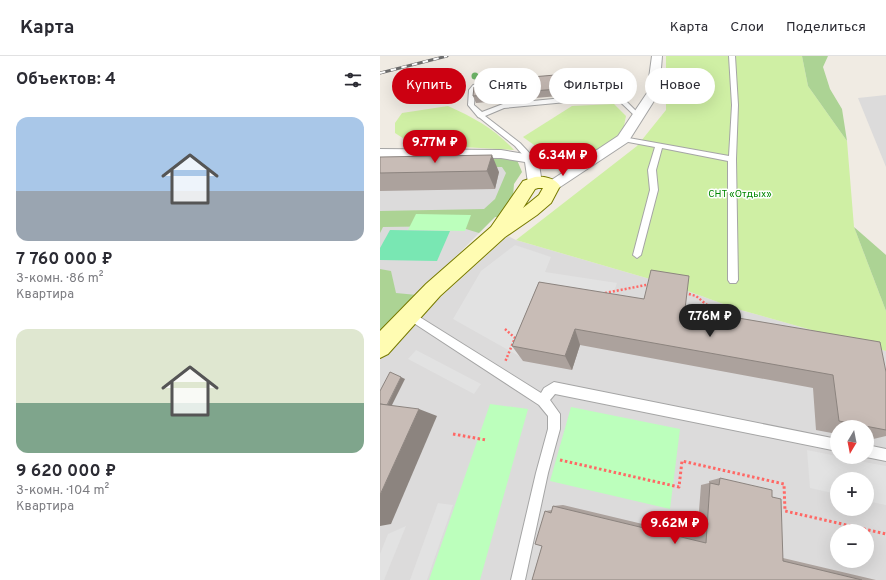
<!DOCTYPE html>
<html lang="ru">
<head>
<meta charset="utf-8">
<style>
  :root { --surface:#fff; --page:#f7f7f7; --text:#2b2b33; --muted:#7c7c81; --line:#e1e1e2; --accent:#c01 }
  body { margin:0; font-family:Overpass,sans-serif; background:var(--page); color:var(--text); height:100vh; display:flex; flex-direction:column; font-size:15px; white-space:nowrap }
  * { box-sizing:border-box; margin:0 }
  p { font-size:13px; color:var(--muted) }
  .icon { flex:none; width:22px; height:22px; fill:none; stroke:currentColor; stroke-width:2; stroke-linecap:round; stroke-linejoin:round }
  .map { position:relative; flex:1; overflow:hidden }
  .details { display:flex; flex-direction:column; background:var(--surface); width:380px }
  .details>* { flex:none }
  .top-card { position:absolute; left:12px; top:12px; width:380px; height:36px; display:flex; gap:8px }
  .needle { width:26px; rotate:190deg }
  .tools { position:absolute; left:450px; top:364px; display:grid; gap:8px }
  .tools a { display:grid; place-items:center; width:44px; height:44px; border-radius:50%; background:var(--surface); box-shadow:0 4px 16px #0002; font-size:20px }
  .price { position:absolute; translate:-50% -34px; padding:0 9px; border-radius:14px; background:var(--accent); color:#fff; font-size:13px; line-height:26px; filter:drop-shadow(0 1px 2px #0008) }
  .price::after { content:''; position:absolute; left:50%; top:24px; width:12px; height:9px; margin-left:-6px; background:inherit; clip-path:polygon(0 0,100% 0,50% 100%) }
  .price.current { background:#222; color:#fff }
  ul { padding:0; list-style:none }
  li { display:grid; align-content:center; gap:8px; height:212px; padding:0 16px }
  li span { display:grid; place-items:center; height:124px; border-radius:12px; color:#555 }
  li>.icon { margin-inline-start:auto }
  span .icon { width:72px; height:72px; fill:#fffc; stroke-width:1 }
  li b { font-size:17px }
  h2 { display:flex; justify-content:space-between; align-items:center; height:48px; padding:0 16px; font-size:17px }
  .chip { padding:0 14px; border-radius:18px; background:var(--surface); box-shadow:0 4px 16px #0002; font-size:14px; line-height:36px }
  .chip.current { background:var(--accent); color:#fff }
  header { display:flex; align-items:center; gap:24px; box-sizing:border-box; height:56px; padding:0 20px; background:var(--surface); border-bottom:1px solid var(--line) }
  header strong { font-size:19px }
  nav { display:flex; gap:22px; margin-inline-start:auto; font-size:14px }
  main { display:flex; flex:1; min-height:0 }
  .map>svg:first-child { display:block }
  .residential { fill:#dcdbdb; fill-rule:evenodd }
  .grass { fill:#cfefa4 }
  .forest { fill:#acd394 }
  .park { fill:#bcffbc }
  .pitch { fill:#79e7b3 }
  .parking { fill:#e2e2e2 }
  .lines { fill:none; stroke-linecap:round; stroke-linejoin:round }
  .lane-casing { stroke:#a5a5a5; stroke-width:2 }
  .street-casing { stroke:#a5a5a5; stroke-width:2 }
  .secondary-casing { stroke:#777a00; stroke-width:2 }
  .path-far1 { stroke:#ff6865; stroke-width:2.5; stroke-dasharray:2 2; stroke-linecap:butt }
  .path { stroke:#ff6865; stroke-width:3; stroke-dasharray:2.5 2.5; stroke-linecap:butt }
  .lane { fill:#fff; fill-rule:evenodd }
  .street { fill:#fff; fill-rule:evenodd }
  .secondary { fill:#fffcb2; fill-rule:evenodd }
  .rail-casing { stroke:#6c6c6c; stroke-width:3 }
  .rail { stroke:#fff; stroke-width:2; stroke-dasharray:5.5; stroke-linecap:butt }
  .tree { fill:#6db467 }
  .wall { fill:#aca29d }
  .shaded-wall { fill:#8c847f }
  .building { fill:#c8bcb6; stroke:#8c847f }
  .labels { text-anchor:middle; stroke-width:3; stroke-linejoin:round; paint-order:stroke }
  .far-park-label { font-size:10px; fill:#018701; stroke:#fff }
</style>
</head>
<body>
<header>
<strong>Карта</strong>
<nav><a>Карта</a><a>Слои</a><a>Поделиться</a></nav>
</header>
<main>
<section class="details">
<h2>Объектов: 4<svg class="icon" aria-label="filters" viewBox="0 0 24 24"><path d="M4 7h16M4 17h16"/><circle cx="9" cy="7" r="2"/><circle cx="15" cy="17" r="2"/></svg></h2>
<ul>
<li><span style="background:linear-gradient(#a9c7e8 60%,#9aa5b1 0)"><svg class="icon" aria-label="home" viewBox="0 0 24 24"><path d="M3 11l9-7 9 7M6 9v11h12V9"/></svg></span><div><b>7 760 000 ₽</b><p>3-комн. · 86 m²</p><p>Квартира</p></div></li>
<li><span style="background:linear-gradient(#dfe7d0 60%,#7fa58c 0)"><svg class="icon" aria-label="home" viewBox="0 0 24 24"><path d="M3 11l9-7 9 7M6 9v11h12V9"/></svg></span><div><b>9 620 000 ₽</b><p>3-комн. · 104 m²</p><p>Квартира</p></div></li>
</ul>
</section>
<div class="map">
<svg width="506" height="524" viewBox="0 0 506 524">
  <rect width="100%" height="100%" fill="#f0ebe3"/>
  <g class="residential">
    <polygon points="506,39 506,111 478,42"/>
    <polygon points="0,108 132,110 115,161 0,277"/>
    <path d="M128,180L136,184L294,230L357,253L506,295V524H0V302L29,270ZM457,371H487V401H457ZM457,423H487V453H457ZM457,475H487V505H457Z"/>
  </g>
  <g class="grass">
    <polygon points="286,0 422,0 428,30 467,85 474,171 506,255 506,295 357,253 294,230 136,184 257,90 286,54"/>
    <polygon points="234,48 246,60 244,70 235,83 213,96 188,106 172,102 143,81 192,50"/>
    <path d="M68,50C93,61 116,74 134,94L32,88L15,77V67L22,57Z"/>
  </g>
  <g class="forest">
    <polygon points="422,0 448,0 443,11 450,33 462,53 467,85 428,30"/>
    <polygon points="95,100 137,104 142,116 134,128 132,153 122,161 115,161 99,177 76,170 3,171 0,177 0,155 104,153 115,143 126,117 122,111 97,111"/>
    <polygon points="474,171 506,199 506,255"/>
    <polygon points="0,213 11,215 16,237 37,239 0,277"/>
  </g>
  <g class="park">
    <polygon points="36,158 91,159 85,175 28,174"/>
    <polygon points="110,348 148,353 100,524 49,524"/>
    <polygon points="191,351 300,373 290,453 170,425"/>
  </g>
  <polygon class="pitch" points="10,174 70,175 57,205 0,204 0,192"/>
  <g class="parking">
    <polygon points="135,189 171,201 165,216 237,227 230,248 164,237 139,300 73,263 101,215"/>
    <polygon points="36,294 101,328 94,338 28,303"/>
    <polygon points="427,394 457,400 457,401 506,410 506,449 487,445 487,423 457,423 457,438 430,432"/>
    <polygon points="58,447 73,449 47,524 30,524"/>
    <polygon points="26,470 4,524 0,524 0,498 8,478"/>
  </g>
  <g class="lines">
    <g class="lane-casing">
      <g id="lane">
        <polygon points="349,0 355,0 358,49 356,103 358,224 356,227 350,227 348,224 348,105 282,92 276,114 278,134 261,199 257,202 253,199 270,134 268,114 275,91 243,85 240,83 243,81 349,100 352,49"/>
        <polygon points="187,18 213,19 217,22 220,34 236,35 262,61 257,62 232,38 219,38 217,41 208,44 124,52 105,60 140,87 155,103 151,105 148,105 135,90 100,62 98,61 88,49 89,34 93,29 117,25 119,26 119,28 97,31 95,34 94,49 102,56 123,48 213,39 214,36 211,23 185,21 184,20"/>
        <polygon points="30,255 161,337 164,332 174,326 457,383 457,395 175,338 170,344 180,358 180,373 168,417 145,524 131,524 156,417 168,373 168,360 159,349 26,262 25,259 26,256"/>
        <polygon points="487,389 506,393 506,405 486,401"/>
      </g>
    </g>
    <g class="street-casing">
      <g id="street">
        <polygon points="272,0 282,0 279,37 248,86 177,133 172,135 167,133 165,130 167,127 238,80 267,37"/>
        <polygon points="0,93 121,94 151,99 156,100 158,103 162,127 160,130 155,132 150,130 148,127 145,106 121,102 0,101"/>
      </g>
    </g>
    <g class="secondary-casing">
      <path id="secondary" d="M155,121C164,120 175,122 180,130L171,147L157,159L125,181L60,240L8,298L0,302V275L46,228L111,171L143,125ZM158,132H163L159,139L143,152L155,133Z"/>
    </g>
    <g class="path-far1">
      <polyline points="225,237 271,228"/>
      <polyline points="305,237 316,240 342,261"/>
      <polyline points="125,273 135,282 125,306"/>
    </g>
    <g class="path">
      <polyline points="73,378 106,384"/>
      <polyline points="180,404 299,431 302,405 404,428 405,455 506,478"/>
    </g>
    <use href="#lane" class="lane"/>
    <use href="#street" class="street"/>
    <use href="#secondary" class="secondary"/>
    <g class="rail-casing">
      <polyline id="rail" points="0,17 67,0"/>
    </g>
    <use href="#rail" class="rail"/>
  </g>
  <circle class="tree" cx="95" cy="20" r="3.5"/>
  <g class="wall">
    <polygon points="202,31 203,38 96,47 93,40"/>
    <polygon points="0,101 119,116 115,133 0,135"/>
    <polygon points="159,226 305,253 506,316 506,380 489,384 487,383 487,371 457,371 457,378 436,374 433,332 200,289 192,314 143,305 132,290"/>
    <polygon points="340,422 392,441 403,502 496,524 152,524 162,490 165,455 172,454 173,450 183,449 317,481 321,429 329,427 329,425"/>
  </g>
  <g class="shaded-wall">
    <polygon points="112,99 119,116 115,133 107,115"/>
    <polygon points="195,273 200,289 192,314 185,300"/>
    <polygon points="21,321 25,323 8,357 4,356"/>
    <polygon points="39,353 57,360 11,468 0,470 0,439"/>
  </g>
  <g class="building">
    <polygon points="199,17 202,31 93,40 94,31 128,23"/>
    <polygon points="112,99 107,115 0,117 0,101"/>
    <polygon points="271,214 309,220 305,253 500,286 506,316 506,374 459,365 453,319 195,273 185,300 132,290 159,226 264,243"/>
    <polygon points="10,316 21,321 7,349 0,348 0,335"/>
    <polygon points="0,348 39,353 0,439"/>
    <polygon points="340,422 392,434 392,441 401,443 403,505 482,524 152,524 162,490 155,488 165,455 171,457 173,450 326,487 330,427 339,429"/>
  </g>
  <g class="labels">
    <g class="far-park-label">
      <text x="360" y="141">СНТ «Отдых»</text>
    </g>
  </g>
</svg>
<div class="tools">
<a><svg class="needle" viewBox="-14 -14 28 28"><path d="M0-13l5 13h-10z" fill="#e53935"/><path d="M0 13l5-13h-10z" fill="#7c7c81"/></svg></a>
<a>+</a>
<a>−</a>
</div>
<b class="price" style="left:55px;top:108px">9.77M ₽</b>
<b class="price" style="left:183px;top:121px">6.34M ₽</b>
<b class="price current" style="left:330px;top:282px">7.76M ₽</b>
<b class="price" style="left:295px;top:489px">9.62M ₽</b>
<div class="top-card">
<a class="chip current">Купить</a>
<a class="chip">Снять</a>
<a class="chip">Фильтры</a>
<a class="chip">Новое</a>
</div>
</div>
</main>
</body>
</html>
